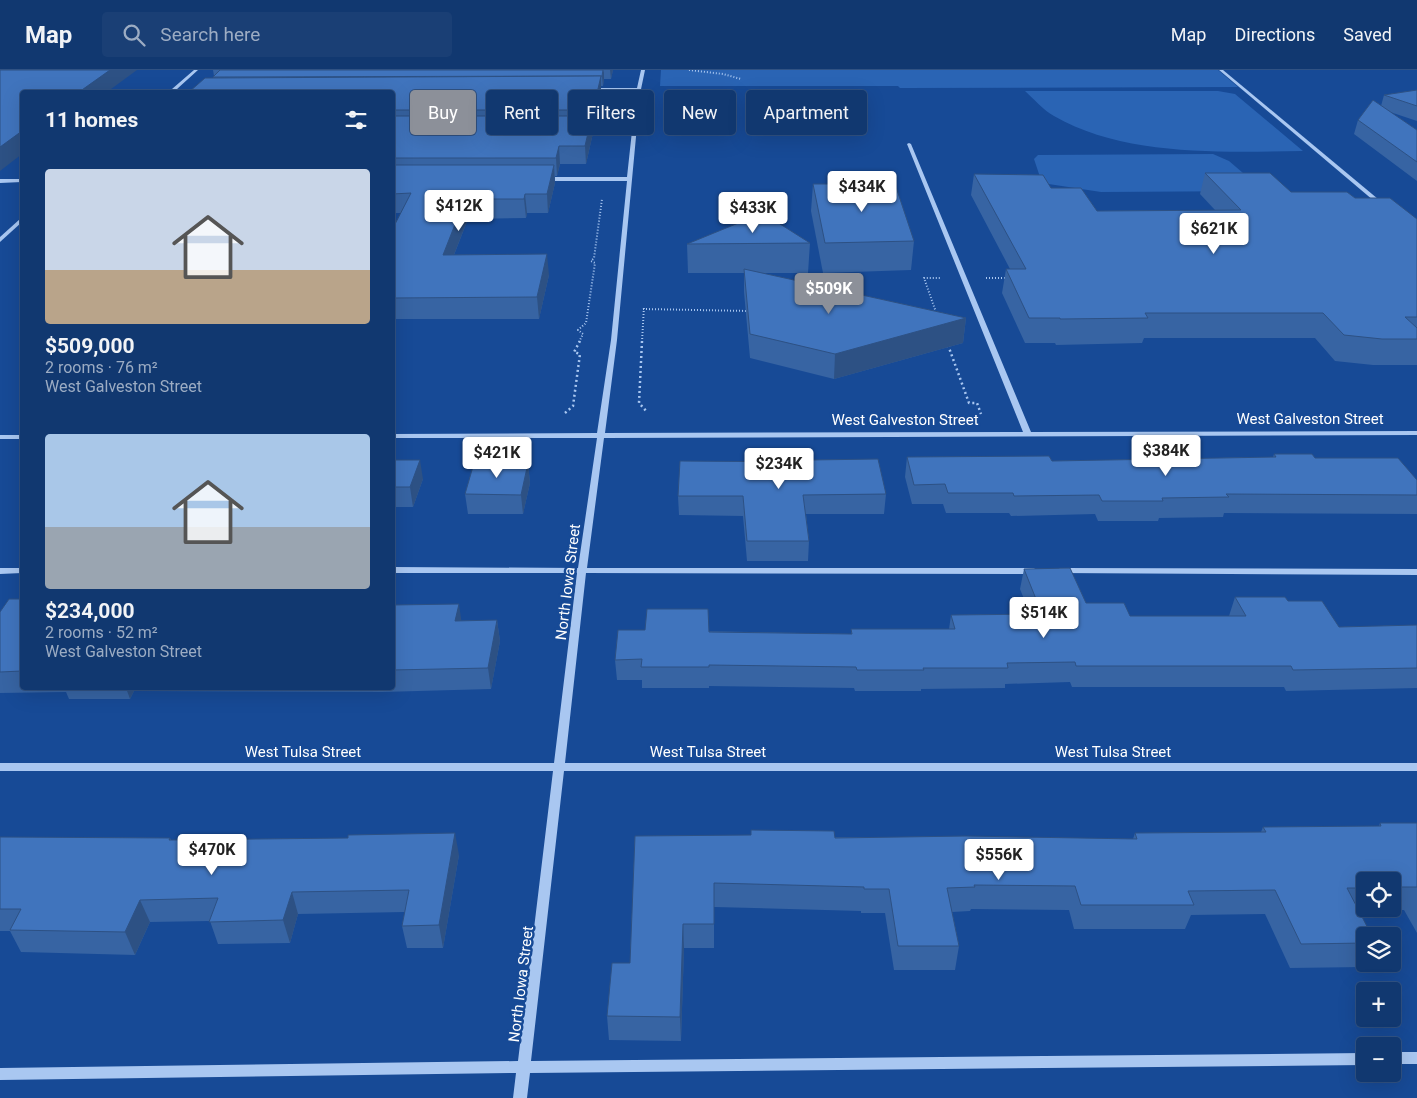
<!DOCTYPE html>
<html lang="en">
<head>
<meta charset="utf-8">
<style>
  :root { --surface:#113870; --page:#1a3f75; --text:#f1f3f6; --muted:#9cacc3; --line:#305283; --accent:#8c9099 }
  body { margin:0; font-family:Roboto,sans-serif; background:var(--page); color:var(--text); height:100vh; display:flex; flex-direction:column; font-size:19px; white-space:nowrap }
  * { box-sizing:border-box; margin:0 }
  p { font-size:16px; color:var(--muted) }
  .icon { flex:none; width:28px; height:28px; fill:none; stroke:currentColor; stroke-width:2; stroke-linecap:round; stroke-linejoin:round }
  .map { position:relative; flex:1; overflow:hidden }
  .side { position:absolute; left:20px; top:20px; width:375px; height:600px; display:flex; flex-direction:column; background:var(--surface); border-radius:5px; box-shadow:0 5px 20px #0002,0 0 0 1px var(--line) }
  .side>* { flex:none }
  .top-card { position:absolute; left:410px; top:20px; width:475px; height:45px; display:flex; gap:10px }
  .tools { position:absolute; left:1356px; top:802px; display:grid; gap:10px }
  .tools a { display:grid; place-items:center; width:45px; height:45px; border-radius:5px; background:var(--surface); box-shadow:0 5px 20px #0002,0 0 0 1px var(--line); font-size:25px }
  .price { position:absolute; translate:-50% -42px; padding:0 11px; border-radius:5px; background:#fff; color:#222; font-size:16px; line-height:32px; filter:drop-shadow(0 1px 2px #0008) }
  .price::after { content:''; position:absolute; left:50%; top:30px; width:15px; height:11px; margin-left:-8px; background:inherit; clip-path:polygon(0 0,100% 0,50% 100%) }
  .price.active { background:var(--accent); color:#fff }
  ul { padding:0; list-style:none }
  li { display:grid; align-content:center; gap:10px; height:265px; padding:0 25px }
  li span { display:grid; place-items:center; height:155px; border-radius:5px; color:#555 }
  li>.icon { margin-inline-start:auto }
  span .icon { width:90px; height:90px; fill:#fffc; stroke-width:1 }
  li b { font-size:21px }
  h2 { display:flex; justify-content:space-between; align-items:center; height:60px; padding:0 25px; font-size:21px }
  .tag { padding:0 18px; border-radius:5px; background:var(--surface); box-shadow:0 5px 20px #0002,0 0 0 1px var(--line); font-size:18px; line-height:45px }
  .tag.active { background:var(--accent); color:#fff }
  header { display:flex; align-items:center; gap:30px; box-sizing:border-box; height:70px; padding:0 25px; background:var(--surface); border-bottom:1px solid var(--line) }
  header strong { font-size:24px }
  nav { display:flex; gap:28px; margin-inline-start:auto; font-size:18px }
  .search { width:350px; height:45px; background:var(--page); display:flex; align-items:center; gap:12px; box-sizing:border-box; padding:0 18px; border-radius:5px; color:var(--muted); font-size:19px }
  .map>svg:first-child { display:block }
  .green { fill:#2a64b4 }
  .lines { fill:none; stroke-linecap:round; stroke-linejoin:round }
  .path-far1 { stroke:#a9c7f1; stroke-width:2; stroke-dasharray:1 2; stroke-linecap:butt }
  .path { stroke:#a9c7f1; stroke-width:2.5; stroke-dasharray:2 3; stroke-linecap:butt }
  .minor { fill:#a9c7f1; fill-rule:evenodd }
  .wall { fill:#3764a3; fill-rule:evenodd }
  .shaded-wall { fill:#2d5184 }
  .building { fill:#4074bd; stroke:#2d5184 }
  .labels { text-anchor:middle; stroke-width:5; stroke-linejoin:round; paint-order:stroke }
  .street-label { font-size:15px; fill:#fff; stroke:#174a96 }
</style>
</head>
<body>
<header>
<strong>Map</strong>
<div class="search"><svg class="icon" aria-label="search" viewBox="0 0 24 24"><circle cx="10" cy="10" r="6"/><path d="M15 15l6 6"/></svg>Search here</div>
<nav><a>Map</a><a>Directions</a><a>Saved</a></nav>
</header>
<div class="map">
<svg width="1417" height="1028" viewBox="0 0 1417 1028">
  <rect width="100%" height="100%" fill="#174a96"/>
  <g class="green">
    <polygon points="661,0 1218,0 1238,17 900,18 898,16 660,16"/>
    <path d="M1025,21H1218L1235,24L1303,81C1223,82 1125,87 1054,46C1043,40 1034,29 1025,21Z"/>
    <polygon points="1213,84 1229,91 1264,121 1101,122 1042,113 1034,89 1038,85"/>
  </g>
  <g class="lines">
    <g class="path-far1">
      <polyline points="689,0 723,4 741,9"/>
      <polyline points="986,208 1008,208"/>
      <polyline points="643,239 749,241"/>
      <polyline points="937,245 924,208 940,208"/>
      <polyline points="579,272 583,264 578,260 586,253 595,193 591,191 594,188 602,129"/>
      <polyline points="642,272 644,236"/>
    </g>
    <g class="path">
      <polyline points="642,271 639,333 647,342"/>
      <polyline points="948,275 969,333 977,333 981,344"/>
      <polyline points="565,343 573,336 580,284 574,282 580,271"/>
    </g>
    <g class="minor">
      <polygon points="194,0 198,0 177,19 203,19 204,21 171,22 172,19"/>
      <polygon points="641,0 645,0 640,24 617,270 605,363 1023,362 907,74 909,73 911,74 1031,362 1417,361 1417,365 604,368 587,498 1034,498 1038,501 1034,504 586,503 565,693 1417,693 1417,701 564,701 531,991 1365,983 1365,995 530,1003 527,1028 513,1028 516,1003 0,1010 0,998 518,991 553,701 0,701 0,693 554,693 577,503 392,503 392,497 578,498 597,368 392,368 392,364 597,363 611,270 627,111 543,111 540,109 543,107 627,107 632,61 582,61 580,60 582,59 632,59 637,20 591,20 589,19 591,18 637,18"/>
      <polygon points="1219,0 1223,0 1384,134 1384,136 1380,136"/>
      <polygon points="0,109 22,109 22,112 0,113"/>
      <polygon points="20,149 22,149 22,152 0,172 0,167"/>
      <rect x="0" y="365" width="22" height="4"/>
      <polygon points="0,498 22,498 22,503 0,504"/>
      <polygon points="1060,498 1417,499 1417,505 1057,503 1056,501"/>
      <rect x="1392" y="982" width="25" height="12"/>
    </g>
  </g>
  <g class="wall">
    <polygon points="213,0 613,0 611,9 604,9 603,16 601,16 601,22 594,57 592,57 593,63 586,94 560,94 557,106 555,106 555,113 548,143 527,143 526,148 468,149 454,185 549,205 539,249 392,249 392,160 401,143 392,143 392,22 213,8 214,6"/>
    <polygon points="1417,20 1417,51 1390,42 1417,60 1417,111 1354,64 1358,50 1381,36 1384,25"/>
    <polygon points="1205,103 1291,122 1355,128 1417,149 1417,295 1373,295 1335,291 1315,268 1144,268 1142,273 1056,275 1055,273 1025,273 1002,223 1006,199 1010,199 971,125 974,104 1051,118 1097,141 1215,140 1200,124"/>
    <polygon points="813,114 914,171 911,200 823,203 811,141"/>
    <polygon points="810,173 808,203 762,203 966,248 963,273 834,309 750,288 744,222 744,203 688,203 687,174"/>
    <polygon points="1274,384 1315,388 1417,410 1417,444 1224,443 1223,447 1159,448 1158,451 1098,451 1095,444 1011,446 1009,443 946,443 943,434 912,434 905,407 907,387 1052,391 1273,387"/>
    <polygon points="392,390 423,409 413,437 395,437 392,443"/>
    <polygon points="528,393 530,413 523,444 468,444 465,424"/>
    <polygon points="886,424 884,444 806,444 809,471 808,491 747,491 743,446 679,445 678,426"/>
    <polygon points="1024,499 1086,533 1130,546 1229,546 1235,527 1288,531 1339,557 1417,555 1417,618 1286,621 1284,617 1072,617 1070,612 1005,614 1005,618 921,619 921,621 855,621 854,618 709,616 709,618 642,618 642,610 617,610 615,590 645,560 851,564 851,559 949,559 951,545 1030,544 1020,519"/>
    <polygon points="22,529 22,618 392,618 392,535 461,551 497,550 500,571 491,619 382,622 134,621 130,629 69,629 66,622 0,623 0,542"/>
    <path d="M1380,753H1417V863L1404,840L1359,841L1365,866V894L1364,897L1290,898L1265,844L1191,845L1185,859H1074L1069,840L971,839L970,841L952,842L959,876L955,900H894L885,843H861V841L714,837V878H684L681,971L609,970L607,946L630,893L635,766L1133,769L1135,763L1261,762L1263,757L1379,756ZM1365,811H1392V839H1365Z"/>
    <polygon points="0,767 170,768 171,770 459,785 443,878 407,878 402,856 405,842 298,844 290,873 218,874 210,851 150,852 135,885 21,882 10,861 0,861"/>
  </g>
  <g class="shaded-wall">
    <polygon points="110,0 137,0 107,22 79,22"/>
    <polygon points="604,0 604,9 603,16 602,6"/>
    <polygon points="610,0 613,0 611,9"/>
    <polygon points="601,6 601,22 594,57 593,40"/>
    <polygon points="592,46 593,63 586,94 585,76"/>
    <polygon points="22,61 22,84 0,101 0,77"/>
    <polygon points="559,76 560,94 557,106 556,88"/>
    <polygon points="554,95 555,113 548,143 547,124"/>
    <polygon points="525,124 527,143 526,148 524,129"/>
    <polygon points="465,129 468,149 446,205 443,185"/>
    <polygon points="547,184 549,205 539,249 537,227"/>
    <polygon points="966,248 963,273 834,309 835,284"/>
    <polygon points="420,390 423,409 413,437 410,417"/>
    <polygon points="528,393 530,413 523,444 521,425"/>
    <polygon points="392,425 395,437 392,443"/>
    <polygon points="459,534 462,555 455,551"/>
    <polygon points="497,550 500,571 491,619 488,598"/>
    <polygon points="126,618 133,618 134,621 130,629"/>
    <polygon points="455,763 459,785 443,878 439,855"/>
    <polygon points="292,822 298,844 290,873 283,850"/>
    <polygon points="140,830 150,852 135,885 125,862"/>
    <polygon points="683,854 684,878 681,971 680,947"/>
  </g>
  <g class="building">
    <polygon points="0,0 110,0 79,22 22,22 22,61 0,77"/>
    <polygon points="220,0 603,0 602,6 213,7"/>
    <polygon points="601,6 593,40 392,40 392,22 189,22 205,8"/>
    <polygon points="1417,20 1417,36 1384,25"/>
    <polygon points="1373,30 1417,60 1417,92 1358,50"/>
    <polygon points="392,46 592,46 585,76 559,76 556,88 392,88"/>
    <polygon points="392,95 554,95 547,124 525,124 524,129 465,129 443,185 547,184 537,227 392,228 392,160 411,123 392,124"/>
    <polygon points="1205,103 1270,103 1291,122 1347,122 1355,128 1390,128 1417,149 1417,247 1405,247 1417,258 1417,269 1382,269 1344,265 1323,243 1145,243 1148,248 1060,249 1060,248 1029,248 1006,199 1026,199 974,104 1043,105 1051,118 1081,118 1097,141 1241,140"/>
    <polygon points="813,114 895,114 914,171 825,173"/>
    <polygon points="753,147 769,147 810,173 687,174"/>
    <polygon points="744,199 966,248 835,284 750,264"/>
    <polygon points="1274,384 1312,384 1315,388 1398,388 1417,410 1417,425 1226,424 1229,427 1162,428 1163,431 1102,431 1099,425 1014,426 1013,423 948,423 945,414 914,415 907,387 1049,386 1052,391 1276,387"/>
    <polygon points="878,389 886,424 803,425 809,471 747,471 743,426 678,426 680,391 810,392 810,390"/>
    <polygon points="392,390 420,390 410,417 392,417"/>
    <polygon points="474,393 528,393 521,425 465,424"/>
    <polygon points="1070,498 1086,533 1124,533 1130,546 1246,546 1235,527 1285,527 1288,531 1322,531 1339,557 1417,555 1417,598 1293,600 1291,596 1076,596 1075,592 1007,593 1008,598 923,598 924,600 857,600 856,597 709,595 709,597 641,597 642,589 615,590 618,560 645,560 647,539 708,539 709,562 852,564 851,559 955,559 951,545 1042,544 1024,499"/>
    <polygon points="9,529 22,529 22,601 0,602 0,542"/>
    <polygon points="459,534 455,551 497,550 488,598 392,600 392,535"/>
    <polygon points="1380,753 1417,753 1417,817 1392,817 1392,811 1365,811 1365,818 1347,818 1372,866 1365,866 1365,873 1301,874 1275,820 1188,821 1194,835 1081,835 1075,816 974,815 975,817 947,818 959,876 898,876 889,819 864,819 864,817 714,813 714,854 683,854 680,947 607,946 612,893 630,893 635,766 751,765 751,760 834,761 835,768 966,766 1137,769 1135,763 1266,762 1263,757 1381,756"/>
    <polygon points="455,763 439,855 402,856 409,820 292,822 283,850 209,852 218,828 140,830 125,862 10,860 21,839 0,839 0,767 170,768 169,770 348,768 348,765"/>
  </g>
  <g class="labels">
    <g class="street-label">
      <text x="1310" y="354">West Galveston Street</text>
      <text x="905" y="355">West Galveston Street</text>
      <text transform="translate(568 512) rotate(-83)" y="5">North Iowa Street</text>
      <text x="303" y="687">West Tulsa Street</text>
      <text x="708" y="687">West Tulsa Street</text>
      <text x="1113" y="687">West Tulsa Street</text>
      <text transform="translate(521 914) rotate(-83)" y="5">North Iowa Street</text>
    </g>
  </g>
</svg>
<div class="tools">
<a><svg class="icon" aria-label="locate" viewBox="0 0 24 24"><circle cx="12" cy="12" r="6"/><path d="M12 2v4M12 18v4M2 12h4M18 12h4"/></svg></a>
<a><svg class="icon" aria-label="layers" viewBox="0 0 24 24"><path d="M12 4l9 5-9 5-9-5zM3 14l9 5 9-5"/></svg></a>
<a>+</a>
<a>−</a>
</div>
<b class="price" style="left:862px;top:143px">$434K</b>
<b class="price" style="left:459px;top:162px">$412K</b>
<b class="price" style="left:753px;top:164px">$433K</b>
<b class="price" style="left:1214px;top:185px">$621K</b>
<b class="price active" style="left:829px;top:245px">$509K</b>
<b class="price" style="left:1166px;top:407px">$384K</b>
<b class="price" style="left:497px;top:409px">$421K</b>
<b class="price" style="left:779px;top:420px">$234K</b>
<b class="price" style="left:1044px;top:569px">$514K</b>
<b class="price" style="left:212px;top:806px">$470K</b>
<b class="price" style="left:999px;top:811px">$556K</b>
<div class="top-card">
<a class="tag active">Buy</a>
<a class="tag">Rent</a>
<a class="tag">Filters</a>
<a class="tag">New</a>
<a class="tag">Apartment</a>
</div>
<section class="side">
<h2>11 homes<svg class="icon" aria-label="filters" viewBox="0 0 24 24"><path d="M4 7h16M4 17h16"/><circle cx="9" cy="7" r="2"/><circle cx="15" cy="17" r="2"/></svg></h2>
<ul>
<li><span style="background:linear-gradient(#c9d6e8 65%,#b9a48a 0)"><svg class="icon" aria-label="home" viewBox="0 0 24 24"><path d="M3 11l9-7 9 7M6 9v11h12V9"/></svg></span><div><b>$509,000</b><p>2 rooms · 76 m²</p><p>West Galveston Street</p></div></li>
<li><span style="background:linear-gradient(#a9c7e8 60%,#9aa5b1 0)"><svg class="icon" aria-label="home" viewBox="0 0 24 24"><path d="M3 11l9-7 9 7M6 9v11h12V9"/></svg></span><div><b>$234,000</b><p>2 rooms · 52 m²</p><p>West Galveston Street</p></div></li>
</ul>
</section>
</div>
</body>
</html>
